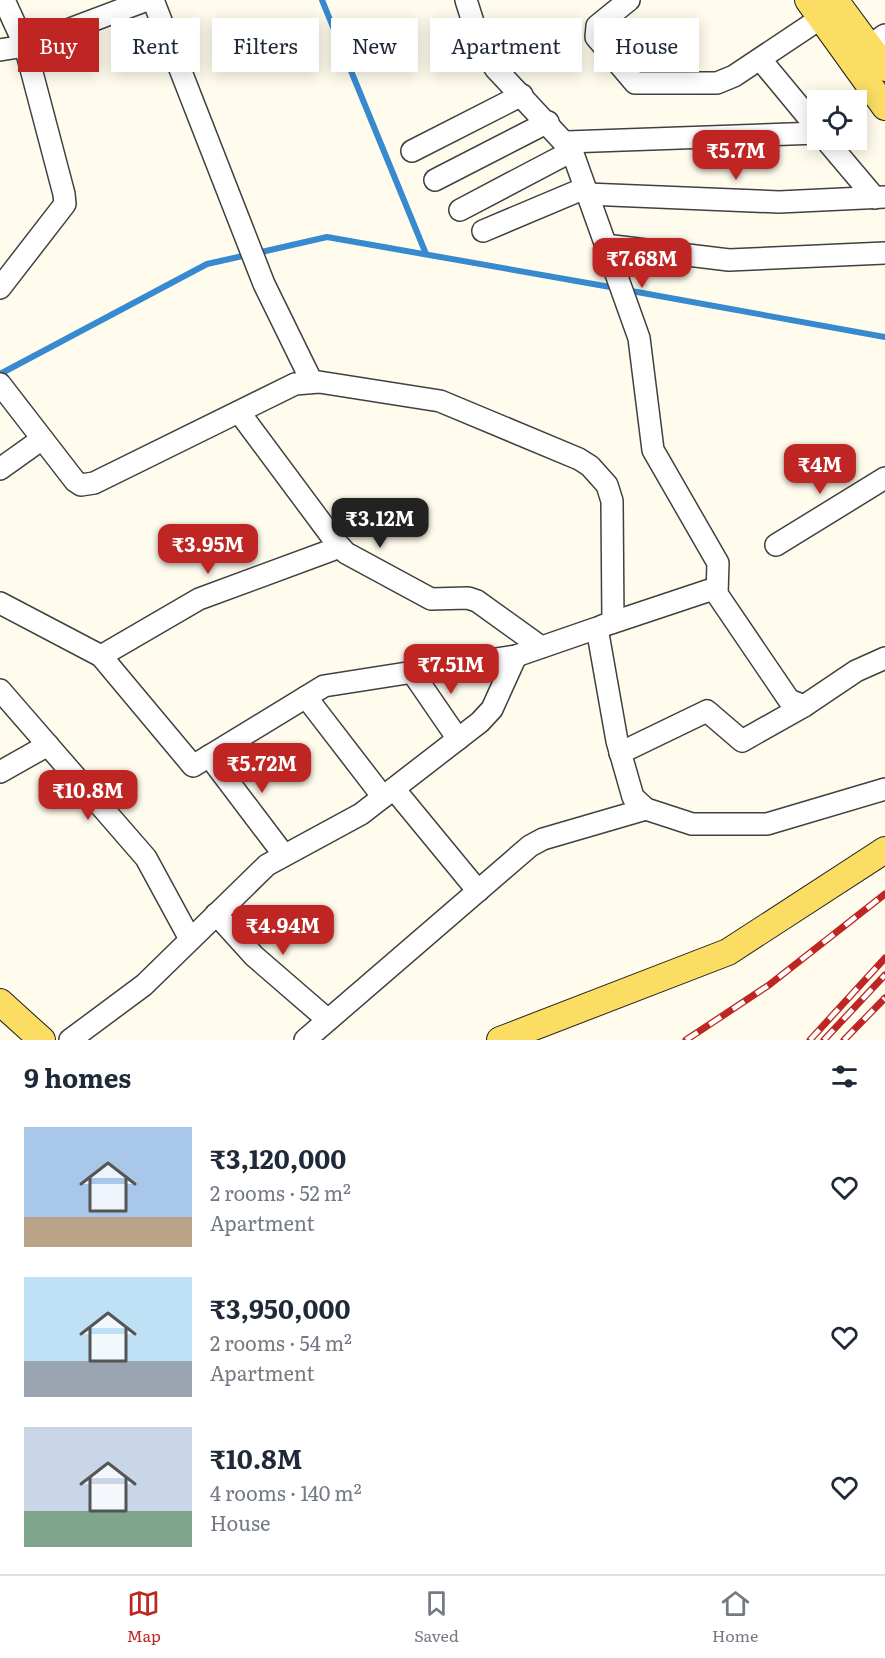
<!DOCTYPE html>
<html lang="en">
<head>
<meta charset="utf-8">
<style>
  :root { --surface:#fff; --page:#f6f6f7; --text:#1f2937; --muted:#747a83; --line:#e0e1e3; --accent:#be2523 }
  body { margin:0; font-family:Literata,serif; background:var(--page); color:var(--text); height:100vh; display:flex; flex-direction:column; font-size:22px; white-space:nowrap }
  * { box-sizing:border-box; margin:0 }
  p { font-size:20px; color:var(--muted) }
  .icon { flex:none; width:33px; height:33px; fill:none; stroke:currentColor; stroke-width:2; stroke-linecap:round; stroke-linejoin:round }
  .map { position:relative; height:1040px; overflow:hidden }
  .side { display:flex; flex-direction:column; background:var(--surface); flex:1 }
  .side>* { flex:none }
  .banner { position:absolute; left:18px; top:18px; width:849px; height:54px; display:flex; gap:12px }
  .tools { position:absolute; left:807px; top:90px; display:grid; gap:12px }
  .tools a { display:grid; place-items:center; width:60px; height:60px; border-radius:0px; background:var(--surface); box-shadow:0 3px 15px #0003; font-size:30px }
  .price { position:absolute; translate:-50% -51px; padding:0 14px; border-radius:12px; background:var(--accent); color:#fff; font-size:20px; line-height:39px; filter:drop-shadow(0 2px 3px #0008) }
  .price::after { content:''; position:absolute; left:50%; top:36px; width:18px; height:14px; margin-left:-9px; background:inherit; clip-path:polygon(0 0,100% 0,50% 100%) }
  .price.active { background:#222; color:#fff }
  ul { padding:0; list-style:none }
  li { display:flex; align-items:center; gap:18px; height:150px; padding:0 24px }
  li span { display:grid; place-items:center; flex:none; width:168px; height:120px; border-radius:0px; color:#555 }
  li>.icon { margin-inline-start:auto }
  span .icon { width:72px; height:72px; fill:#fffc; stroke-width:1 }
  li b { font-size:26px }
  h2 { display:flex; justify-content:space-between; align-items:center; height:72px; padding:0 24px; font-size:26px }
  .pill { padding:0 21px; border-radius:0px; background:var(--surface); box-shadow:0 3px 15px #0003; font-size:21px; line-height:54px }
  .pill.active { background:var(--accent); color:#fff }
  .menu { display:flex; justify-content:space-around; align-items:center; height:84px; border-top:2px solid var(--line); background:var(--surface); font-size:16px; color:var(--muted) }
  .menu a { display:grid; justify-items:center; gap:3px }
  .menu .active { color:var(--accent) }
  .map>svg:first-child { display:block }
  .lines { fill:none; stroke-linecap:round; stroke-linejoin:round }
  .stream { stroke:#378acf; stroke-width:6 }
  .minor-casing { stroke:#404040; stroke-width:24 }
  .major-casing { stroke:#1e1e1e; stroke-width:28 }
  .minor { stroke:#fff; stroke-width:21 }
  .major { stroke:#fadd62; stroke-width:26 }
  .rail-casing { stroke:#be2523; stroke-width:7 }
  .rail { stroke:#fff; stroke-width:4.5; stroke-dasharray:14; stroke-linecap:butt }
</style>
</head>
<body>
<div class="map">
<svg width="885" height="1040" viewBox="0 0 885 1040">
  <rect width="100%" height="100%" fill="#fffced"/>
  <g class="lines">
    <g class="stream">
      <polyline points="322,0 426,254"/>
      <polyline points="257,253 327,237 616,288"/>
      <polyline points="626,290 885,337"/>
      <polyline points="0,374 207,264 247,255"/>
    </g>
    <g class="minor-casing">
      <g id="minor">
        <polyline points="153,0 264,284 312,382"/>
        <polyline points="466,0 479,41 495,68 572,151 639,338 653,450 718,563 717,594"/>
        <polyline points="629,0 597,26 596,37 635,83 717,83 734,76 821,18"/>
        <polyline points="869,46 885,35"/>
        <polyline points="0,50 25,46 147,0"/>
        <polyline points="760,59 818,129"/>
        <polyline points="826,140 875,198"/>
        <polyline points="567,142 818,133"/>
        <polyline points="412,151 522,95"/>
        <polyline points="435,180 548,122"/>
        <polyline points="587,194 779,202 885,197"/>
        <polyline points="460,210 572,151"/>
        <polyline points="483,231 585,188"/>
        <polyline points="605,245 729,260 885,253"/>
        <polyline points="0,288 65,204 64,194 25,46 4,0"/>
        <polyline points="0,384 75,481 81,485 94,483 295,384 319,382 440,401 579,459 590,466 607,485 612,501 613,622"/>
        <polyline points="239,412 335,541 346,553 431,599 468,598 477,601 541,647"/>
        <polyline points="0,469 42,439"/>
        <polyline points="776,545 885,478"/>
        <polyline points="0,603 101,656 193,766 324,686 516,656 597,628 617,741 633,797 646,809 692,824 767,824 885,789"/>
        <polyline points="602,626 710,590 717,594 789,700 804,706 856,671 885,658"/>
        <polyline points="101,656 199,599 340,547"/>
        <polyline points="412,672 458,739"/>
        <polyline points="0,690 146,858 190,939"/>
        <polyline points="306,697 383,797"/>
        <polyline points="620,753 707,711 742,741 804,706"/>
        <polyline points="209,756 284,855"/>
        <polyline points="0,772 48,745"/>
        <polyline points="394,789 478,891"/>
        <polyline points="216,914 254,956 328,1020"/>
        <polyline points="70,1040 144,985 267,865 361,814 480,722 492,709 516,656"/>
        <polyline points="305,1040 530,846 543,839 646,809"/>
      </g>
    </g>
    <g class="major-casing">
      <g id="major">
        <polyline points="808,0 885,107"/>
        <polyline points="835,0 885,68"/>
        <polyline points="0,1002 42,1040"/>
        <polyline points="500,1040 728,952 885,850"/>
      </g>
    </g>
    <use href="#minor" class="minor"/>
    <use href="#major" class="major"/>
    <g class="rail-casing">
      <g id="rail">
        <polyline points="686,1040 769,985 885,894"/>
        <polyline points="810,1040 885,958"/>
        <polyline points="824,1040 885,975"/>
        <polyline points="844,1040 885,998"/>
      </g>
    </g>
    <use href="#rail" class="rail"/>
  </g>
</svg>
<div class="tools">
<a><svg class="icon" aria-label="locate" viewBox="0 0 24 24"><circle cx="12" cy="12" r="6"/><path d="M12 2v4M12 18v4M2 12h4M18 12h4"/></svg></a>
</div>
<b class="price" style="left:736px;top:181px">₹5.7M</b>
<b class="price" style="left:642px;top:289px">₹7.68M</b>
<b class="price" style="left:820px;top:495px">₹4M</b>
<b class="price active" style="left:380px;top:549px">₹3.12M</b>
<b class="price" style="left:208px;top:575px">₹3.95M</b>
<b class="price" style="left:451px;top:695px">₹7.51M</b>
<b class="price" style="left:262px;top:794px">₹5.72M</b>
<b class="price" style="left:88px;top:821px">₹10.8M</b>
<b class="price" style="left:283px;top:956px">₹4.94M</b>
<div class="banner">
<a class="pill active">Buy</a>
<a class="pill">Rent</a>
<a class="pill">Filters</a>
<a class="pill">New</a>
<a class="pill">Apartment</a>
<a class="pill">House</a>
</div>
</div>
<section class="side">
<h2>9 homes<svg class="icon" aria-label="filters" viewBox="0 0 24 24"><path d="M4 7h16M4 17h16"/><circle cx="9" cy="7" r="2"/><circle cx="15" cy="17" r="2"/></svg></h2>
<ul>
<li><span style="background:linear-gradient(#a9c7e8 75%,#b9a48a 0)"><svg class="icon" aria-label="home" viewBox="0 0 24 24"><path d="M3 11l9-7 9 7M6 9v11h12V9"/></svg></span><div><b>₹3,120,000</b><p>2 rooms · 52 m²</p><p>Apartment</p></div><svg class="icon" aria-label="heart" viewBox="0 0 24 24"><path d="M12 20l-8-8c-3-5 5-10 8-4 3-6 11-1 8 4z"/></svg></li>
<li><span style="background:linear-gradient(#bfe0f5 70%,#9aa5b1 0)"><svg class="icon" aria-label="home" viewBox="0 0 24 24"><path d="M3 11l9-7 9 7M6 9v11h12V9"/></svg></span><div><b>₹3,950,000</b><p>2 rooms · 54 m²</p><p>Apartment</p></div><svg class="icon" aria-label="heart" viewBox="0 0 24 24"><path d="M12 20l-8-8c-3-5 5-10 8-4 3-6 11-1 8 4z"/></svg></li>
<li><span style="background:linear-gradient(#c9d6e8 70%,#7fa58c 0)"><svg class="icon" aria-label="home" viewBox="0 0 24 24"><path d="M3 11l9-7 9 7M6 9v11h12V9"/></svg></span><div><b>₹10.8M</b><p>4 rooms · 140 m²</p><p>House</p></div><svg class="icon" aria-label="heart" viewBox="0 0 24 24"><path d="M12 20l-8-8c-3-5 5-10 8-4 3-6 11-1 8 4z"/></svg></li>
</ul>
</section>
<nav class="menu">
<a class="active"><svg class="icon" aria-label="map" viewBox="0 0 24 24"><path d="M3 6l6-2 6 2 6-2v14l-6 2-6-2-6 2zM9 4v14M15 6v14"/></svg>Map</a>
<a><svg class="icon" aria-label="saved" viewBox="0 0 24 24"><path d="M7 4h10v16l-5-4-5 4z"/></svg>Saved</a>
<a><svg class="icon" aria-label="home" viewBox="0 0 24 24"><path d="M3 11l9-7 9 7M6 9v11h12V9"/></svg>Home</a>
</nav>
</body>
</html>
